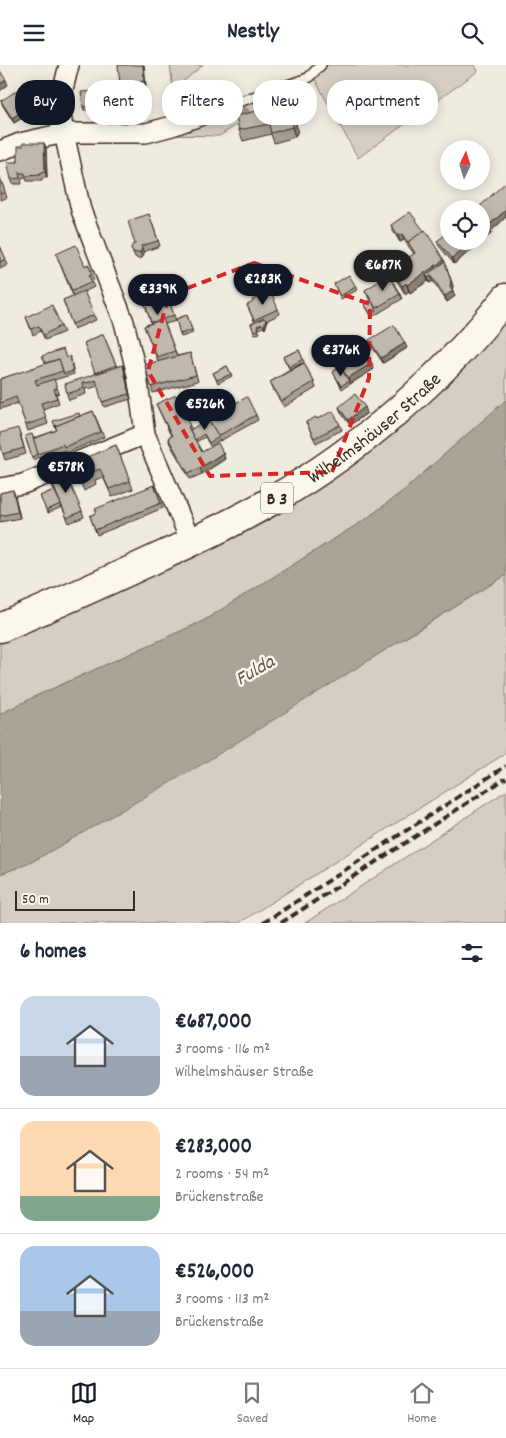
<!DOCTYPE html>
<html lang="en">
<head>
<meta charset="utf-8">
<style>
  :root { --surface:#fff; --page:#f6f6f7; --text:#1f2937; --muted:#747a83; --line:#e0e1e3; --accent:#111827 }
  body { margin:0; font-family:Dekko,sans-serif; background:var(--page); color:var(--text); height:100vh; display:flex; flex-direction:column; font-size:19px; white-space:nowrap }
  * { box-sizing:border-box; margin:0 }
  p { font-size:16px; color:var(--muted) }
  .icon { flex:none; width:28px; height:28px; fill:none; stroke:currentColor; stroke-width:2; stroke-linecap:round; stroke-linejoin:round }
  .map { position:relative; height:858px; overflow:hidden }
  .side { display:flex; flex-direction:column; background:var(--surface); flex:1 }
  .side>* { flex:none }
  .banner { position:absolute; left:15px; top:15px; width:476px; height:45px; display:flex; gap:10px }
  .needle { width:32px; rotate:4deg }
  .buttons { position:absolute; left:440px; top:75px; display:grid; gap:10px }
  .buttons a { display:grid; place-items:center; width:50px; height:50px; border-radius:50%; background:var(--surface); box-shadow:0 2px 12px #0003; font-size:25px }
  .scale { position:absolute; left:15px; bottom:12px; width:120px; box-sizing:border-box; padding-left:5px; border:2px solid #3b2a1e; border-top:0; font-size:14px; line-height:18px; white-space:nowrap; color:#3b2a1e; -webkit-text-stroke:4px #fbf7ec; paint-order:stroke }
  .price { position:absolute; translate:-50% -42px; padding:0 11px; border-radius:18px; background:var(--accent); color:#fff; font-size:16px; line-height:32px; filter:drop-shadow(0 1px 2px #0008) }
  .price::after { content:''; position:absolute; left:50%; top:30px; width:15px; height:11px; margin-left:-8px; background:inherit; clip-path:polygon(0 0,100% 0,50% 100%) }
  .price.active { background:#222; color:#fff }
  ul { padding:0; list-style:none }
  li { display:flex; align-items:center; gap:15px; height:125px; padding:0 20px }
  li+li { border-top:1px solid var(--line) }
  li span { display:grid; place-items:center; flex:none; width:140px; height:100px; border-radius:15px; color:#555 }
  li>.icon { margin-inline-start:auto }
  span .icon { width:60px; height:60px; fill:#fffc; stroke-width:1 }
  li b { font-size:21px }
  h2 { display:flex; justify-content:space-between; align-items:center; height:60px; padding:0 20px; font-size:21px }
  .tag { padding:0 18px; border-radius:20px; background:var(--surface); box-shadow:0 2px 12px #0003; font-size:18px; line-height:45px }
  .tag.active { background:var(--accent); color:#fff }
  header { display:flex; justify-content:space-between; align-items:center; height:65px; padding:0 20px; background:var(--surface); font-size:22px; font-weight:700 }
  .tab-bar { display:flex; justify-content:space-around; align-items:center; height:70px; border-top:1px solid var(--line); background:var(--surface); font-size:14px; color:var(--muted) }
  .tab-bar a { display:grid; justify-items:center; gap:2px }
  .tab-bar .active { color:var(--accent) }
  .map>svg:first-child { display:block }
  .green { fill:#d5cec3; stroke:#887c70 }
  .water { fill:#aca397; stroke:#7f7367 }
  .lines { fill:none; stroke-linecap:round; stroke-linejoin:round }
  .lane-casing { stroke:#3b2a1e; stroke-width:12 }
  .street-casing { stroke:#3b2a1e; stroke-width:22 }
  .primary-casing { stroke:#3b2a1e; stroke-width:31 }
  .lane { stroke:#fbf7ec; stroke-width:9 }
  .street { stroke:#fbf7ec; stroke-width:19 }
  .primary { stroke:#fbf7ec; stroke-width:28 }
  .rail { stroke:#3b2a1e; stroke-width:4; stroke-dasharray:8 4; stroke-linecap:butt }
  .tree { fill:#a2978c }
  .wall { fill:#a59e95; stroke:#3b2a1e }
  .shaded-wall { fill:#868179; stroke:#3b2a1e }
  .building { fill:#c0b8ad; stroke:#3b2a1e }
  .marked { fill:none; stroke:#d62828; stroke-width:4; stroke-dasharray:10 6; stroke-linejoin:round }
  .labels { text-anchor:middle; stroke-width:5; stroke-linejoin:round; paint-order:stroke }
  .shield { fill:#fbf7ec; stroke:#75685c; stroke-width:1 }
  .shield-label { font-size:18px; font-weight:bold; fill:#3b2a1e }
  .street-label { font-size:19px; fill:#3b2a1e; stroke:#fbf7ec }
  .water-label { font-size:20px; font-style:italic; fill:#635448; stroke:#fbf7ec }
</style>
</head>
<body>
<header><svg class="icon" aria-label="menu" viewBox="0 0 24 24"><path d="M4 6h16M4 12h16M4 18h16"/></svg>Nestly<svg class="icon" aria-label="search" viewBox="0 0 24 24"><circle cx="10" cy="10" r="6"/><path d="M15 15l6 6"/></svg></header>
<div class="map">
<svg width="506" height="858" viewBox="0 0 506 858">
  <rect width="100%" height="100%" fill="#f0ebe0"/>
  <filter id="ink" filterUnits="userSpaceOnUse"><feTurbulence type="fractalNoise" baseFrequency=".02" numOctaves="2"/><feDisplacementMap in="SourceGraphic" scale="10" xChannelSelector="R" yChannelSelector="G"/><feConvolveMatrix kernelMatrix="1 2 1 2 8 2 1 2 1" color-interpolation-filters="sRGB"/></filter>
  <g filter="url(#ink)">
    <g class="green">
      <polygon points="170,0 203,0 173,25"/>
      <polygon points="327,0 474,0 478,6 358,93 314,13"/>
      <polygon points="304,20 307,22 314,39 283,42 267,45 237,60 219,71 166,70 165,67 253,36"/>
      <polygon points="506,244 506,335 403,426 366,454 203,556 36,631 0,649 0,575 98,536 201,488 300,431 306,432 325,419"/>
      <polygon points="506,510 506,688 239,858 0,858 0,809 30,798 420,564"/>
      <polygon points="506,726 506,858 305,858"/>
    </g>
    <polygon class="water" points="506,335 506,510 204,698 30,798 0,809 0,649 36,631 203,556 366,454 403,426"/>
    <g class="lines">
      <g class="lane-casing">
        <polyline id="lane" points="224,42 308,13 321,0"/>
      </g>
      <g class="street-casing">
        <g id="street">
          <polyline points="69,0 61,32 61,50 64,68 81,145 124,257 137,310 145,369 191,477"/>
          <polyline points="0,86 20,78 64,68 146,68 172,61 224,42"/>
          <polyline points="0,423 23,419 145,369"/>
        </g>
      </g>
      <g class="primary-casing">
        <g id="primary">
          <path id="s1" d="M0,563C52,541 104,518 155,494C195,476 235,457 273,435C360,385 444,312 506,233"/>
        </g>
      </g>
      <use href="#lane" class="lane"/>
      <use href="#street" class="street"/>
      <use href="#primary" class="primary"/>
      <g class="rail">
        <polyline points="263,858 506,701"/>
        <polyline points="281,858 506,713"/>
      </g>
    </g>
    <circle class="tree" cx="244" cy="48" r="6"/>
    <g class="wall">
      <polygon points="144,0 146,22 122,24 120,19"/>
      <polygon points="98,26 99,29 100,44 84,45 83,42"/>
      <polygon points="1,36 38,43 14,58 3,41"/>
      <polygon points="282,40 295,53 297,59 296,60 298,65 295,72 274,78 271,69 243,76 239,65"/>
      <polygon points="44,78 46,83 47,113 42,113 42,116 27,116 26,113 21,114 22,119 13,119 11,114 23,81"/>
      <polygon points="0,112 7,133 0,135"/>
      <polygon points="506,119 506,152 491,166 492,168 454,199 439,181 437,176 449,176"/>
      <polygon points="149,149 160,181 143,187 144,189 142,193 138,194 135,192 131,183 135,179"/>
      <polygon points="391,160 444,195 453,221 452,224 455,231 447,237 433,216 430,218 428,216 410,228 409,226 405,229 397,216 394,208 396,206 395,202 414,189 404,175 400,177 393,166"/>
      <polygon points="0,181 8,200 0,204"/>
      <polygon points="58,194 85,201 88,199 94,215 91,216 94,222 84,227 96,255 74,264 63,235 73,231"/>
      <polygon points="371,198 390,203 391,206 379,212"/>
      <polygon points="161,213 176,256 165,259 177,291 190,288 198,316 153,328 145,300 158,296 144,261 151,258 139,221"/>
      <polygon points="334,219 356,222 357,225 341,234"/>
      <polygon points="365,225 400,229 402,234 372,252 364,239 370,236"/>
      <polygon points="247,240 278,244 280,249 266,256 267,258 265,264 263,262 258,264 260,268 255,269 251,259 255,258"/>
      <polygon points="187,250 193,268 181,272 176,254"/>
      <polygon points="26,252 61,261 64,267 45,275 41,266 33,270"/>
      <polygon points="103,269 117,302 123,300 131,334 104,342 98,321 89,324 88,322 85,324 86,329 69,335 67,329 96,309 84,278"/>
      <polygon points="369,275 407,283 383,298 371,280"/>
      <polygon points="299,285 304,297 304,298 314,317 316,323 284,342 272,323 270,317 302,298 290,305 283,292"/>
      <polygon points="66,293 71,294 74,309 54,315 59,328 56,329 59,338 43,344 48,359 28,366 18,338 0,344 0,314"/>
      <polygon points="339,300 374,304 342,324 333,307 340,302"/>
      <polygon points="227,301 232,311 218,318 213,308"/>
      <polygon points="156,339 190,361 192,364 256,350 258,355 220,376 220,375 210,381 205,372 196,377 202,387 223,388 225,394 202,409 190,414 170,379 168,373 171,371"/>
      <polygon points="339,342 367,348 350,360 341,348"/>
      <polygon points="93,346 104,372 66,388 65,385 40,395 39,392 33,395 25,371 34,373 57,365 80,351"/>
      <polygon points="317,354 340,360 342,365 316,378 306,357"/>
      <polygon points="20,368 26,389 5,395 3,389"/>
      <polygon points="116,380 133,424 112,432 103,412 95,415 96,419 84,426 73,398"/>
      <polygon points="49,411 82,446 84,452 69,458 61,440 62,442 48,448 40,431 54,425"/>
      <polygon points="154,420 163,443 97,470 90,451"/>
      <polygon points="13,425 15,431 20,453 0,457 0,428"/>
    </g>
    <g class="shaded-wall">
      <polygon points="143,0 144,0 146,22 144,16"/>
      <polygon points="6,15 8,20 0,26 0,19"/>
      <polygon points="36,37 38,43 14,58 12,53"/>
      <polygon points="291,42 295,53 297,59 296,60 298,65 295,72 292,62 290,53"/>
      <polygon points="44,78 46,83 47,113 45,107"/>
      <polygon points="506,145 506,152 491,166 492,168 454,199 452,193 473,176 481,176 481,170 488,161"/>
      <polygon points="402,169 404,175 400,177 398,171"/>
      <polygon points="142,184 144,189 142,193 140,187"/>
      <polygon points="444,195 453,221 452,226 431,210 433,216 430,218 426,210 428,216 410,228 407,220"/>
      <polygon points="406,218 409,226 405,229 402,221"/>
      <polygon points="453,226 455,231 447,237 445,231"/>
      <polygon points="266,255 267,258 265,264 264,261"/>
      <polygon points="405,278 407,283 383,298 381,293"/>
      <polygon points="372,298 374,304 350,319 348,313"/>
      <polygon points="123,300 125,306 131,334 129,329"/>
      <polygon points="365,342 367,348 350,360 348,355"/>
      <polygon points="223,388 225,394 202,409 200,403"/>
      <polygon points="13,425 15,431 20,453 18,447"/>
    </g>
    <g class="building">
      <polygon points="118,0 143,0 144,16 120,19"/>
      <polygon points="0,6 6,15 0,19"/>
      <polygon points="25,20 36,37 12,53 1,36"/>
      <polygon points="98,26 99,41 83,42 81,27"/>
      <polygon points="279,32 281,40 286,39 291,42 293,49 290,53 294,55 292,62 271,68 269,59 239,65 236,51 265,44 263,35"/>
      <polygon points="23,78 44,78 45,107 40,108 40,110 25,111 25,108 19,108 20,113 11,114 7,97 18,97 18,81 23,81"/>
      <polygon points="0,113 5,127 0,129"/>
      <polygon points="505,118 506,119 506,145 488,161 490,163 481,170 481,144 477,144"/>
      <polygon points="410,147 424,166 408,177 409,179 402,169 398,171 391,160"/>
      <polygon points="149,149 158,176 141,181 142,184 140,187 136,188 133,187 131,183 133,179 135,179 128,156"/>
      <polygon points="425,165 444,195 407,220 406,218 402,221 394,208 397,206 395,202 415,188 408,177"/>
      <polygon points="449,167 449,176 473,176 452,193 437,176"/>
      <polygon points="76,180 85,201 88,199 92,209 89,211 92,217 72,226 56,189"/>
      <polygon points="0,181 6,194 0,197"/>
      <polygon points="383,191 390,203 378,209 371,198"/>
      <polygon points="445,197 451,216 450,221 453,226 445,231 431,210 428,213 426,210"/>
      <polygon points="349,210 356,222 340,231 334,219"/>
      <polygon points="389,210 400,229 376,243 365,225"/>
      <polygon points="161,213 174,250 163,254 175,286 157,292 144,261 158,256 151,257 139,221"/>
      <polygon points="84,226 94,250 72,259 63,235"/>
      <polygon points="271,227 278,244 254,255 247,240 253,237 252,235"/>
      <polygon points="371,235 377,246 371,249 364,239"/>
      <polygon points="52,240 61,261 43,270 39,261 31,264 26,252"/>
      <polygon points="187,250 192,265 180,269 176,254"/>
      <polygon points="264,253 266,255 264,261 262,259 257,261 259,265 254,266 251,259"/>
      <polygon points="394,260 405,278 381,293 369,275"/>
      <polygon points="103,269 116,300 95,308 84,278"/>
      <polygon points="63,284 66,293 70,291 73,306 64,309 59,294 45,298 42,291"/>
      <polygon points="299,285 303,294 289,302 283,292"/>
      <polygon points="363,285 372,298 348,313 339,300"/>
      <polygon points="190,288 196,310 151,322 145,300"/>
      <polygon points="59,294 63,306 35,315 37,320 54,314 57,323 54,324 57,333 41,338 46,353 26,360 16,332 0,338 0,314"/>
      <polygon points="304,298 314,317 282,336 270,317"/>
      <polygon points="123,300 129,329 102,337 96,315 87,318 86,317 83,318 84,323 67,329 65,319"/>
      <polygon points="227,301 231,309 217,315 213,308"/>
      <polygon points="340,302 349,316 341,321 333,307"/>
      <polygon points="355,329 365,342 348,355 339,342"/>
      <polygon points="176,330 190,361 188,362 202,387 218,378 223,388 200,403 188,408 168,373 172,371 156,339"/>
      <polygon points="247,332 256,350 218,371 208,353"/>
      <polygon points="93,346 101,367 64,382 63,379 38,389 33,374 57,365 55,361"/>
      <polygon points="333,346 340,360 314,373 306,357 316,352 317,354"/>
      <polygon points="79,348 80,351 55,361 56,364 53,356"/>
      <polygon points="208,354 219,372 209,378 204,369 195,375 190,365"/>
      <polygon points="18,363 24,383 3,389 0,377 0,368"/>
      <polygon points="32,369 38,389 32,392 25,371"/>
      <polygon points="116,380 130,416 109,424 100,404 92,407 93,411 81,418 73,398"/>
      <polygon points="64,405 82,446 67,453 49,411"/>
      <polygon points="154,420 161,438 95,465 90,451 97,447 95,444"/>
      <polygon points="13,425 18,447 0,451 0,428"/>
      <polygon points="54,425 61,439 46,445 40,431"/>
    </g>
  </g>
  <path class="marked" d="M254,198L370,239L369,313L332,407L210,411L148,306L169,230Z"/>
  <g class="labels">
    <rect class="shield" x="261" y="417.5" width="32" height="31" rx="4"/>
    <g class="shield-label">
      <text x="277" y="439">B 3</text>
    </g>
    <g class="street-label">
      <text dy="7" stroke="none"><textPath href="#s1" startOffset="426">Wilhelmshäuser Straße</textPath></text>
    </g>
    <g class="water-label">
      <text transform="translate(254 604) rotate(-30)" y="7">Fulda</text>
    </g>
  </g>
</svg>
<div class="buttons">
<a><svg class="needle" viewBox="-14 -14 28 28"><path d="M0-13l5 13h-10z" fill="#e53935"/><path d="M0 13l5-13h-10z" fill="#747a83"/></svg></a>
<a><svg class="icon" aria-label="locate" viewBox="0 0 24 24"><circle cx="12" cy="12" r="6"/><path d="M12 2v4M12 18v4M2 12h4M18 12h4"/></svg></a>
</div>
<div class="scale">50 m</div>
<b class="price active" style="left:383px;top:227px">€687K</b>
<b class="price" style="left:263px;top:241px">€283K</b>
<b class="price" style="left:158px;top:251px">€339K</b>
<b class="price" style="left:341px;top:312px">€376K</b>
<b class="price" style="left:205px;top:366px">€526K</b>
<b class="price" style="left:66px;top:429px">€578K</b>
<div class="banner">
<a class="tag active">Buy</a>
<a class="tag">Rent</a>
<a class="tag">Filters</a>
<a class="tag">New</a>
<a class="tag">Apartment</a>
</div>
</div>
<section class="side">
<h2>6 homes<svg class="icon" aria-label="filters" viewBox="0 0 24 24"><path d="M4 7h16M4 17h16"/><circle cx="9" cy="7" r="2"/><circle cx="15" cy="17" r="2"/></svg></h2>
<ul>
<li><span style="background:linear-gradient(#c9d6e8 60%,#9aa5b1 0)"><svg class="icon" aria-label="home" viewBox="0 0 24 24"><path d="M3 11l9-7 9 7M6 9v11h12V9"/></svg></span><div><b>€687,000</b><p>3 rooms · 116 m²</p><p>Wilhelmshäuser Straße</p></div></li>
<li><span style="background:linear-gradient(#ffd9b3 75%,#7fa58c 0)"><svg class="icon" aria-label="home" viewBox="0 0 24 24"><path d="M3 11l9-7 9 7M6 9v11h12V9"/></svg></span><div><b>€283,000</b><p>2 rooms · 54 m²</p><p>Brückenstraße</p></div></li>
<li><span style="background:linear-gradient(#a9c7e8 65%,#9aa5b1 0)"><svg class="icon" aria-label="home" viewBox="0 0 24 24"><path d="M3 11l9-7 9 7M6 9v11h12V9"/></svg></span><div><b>€526,000</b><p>3 rooms · 113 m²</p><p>Brückenstraße</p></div></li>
</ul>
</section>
<nav class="tab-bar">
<a class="active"><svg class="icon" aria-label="map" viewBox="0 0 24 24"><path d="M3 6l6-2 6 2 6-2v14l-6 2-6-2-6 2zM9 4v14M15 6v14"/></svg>Map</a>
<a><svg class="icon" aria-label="saved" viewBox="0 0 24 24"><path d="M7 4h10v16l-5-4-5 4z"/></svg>Saved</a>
<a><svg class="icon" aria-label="home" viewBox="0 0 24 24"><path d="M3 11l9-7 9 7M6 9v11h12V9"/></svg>Home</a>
</nav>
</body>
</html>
